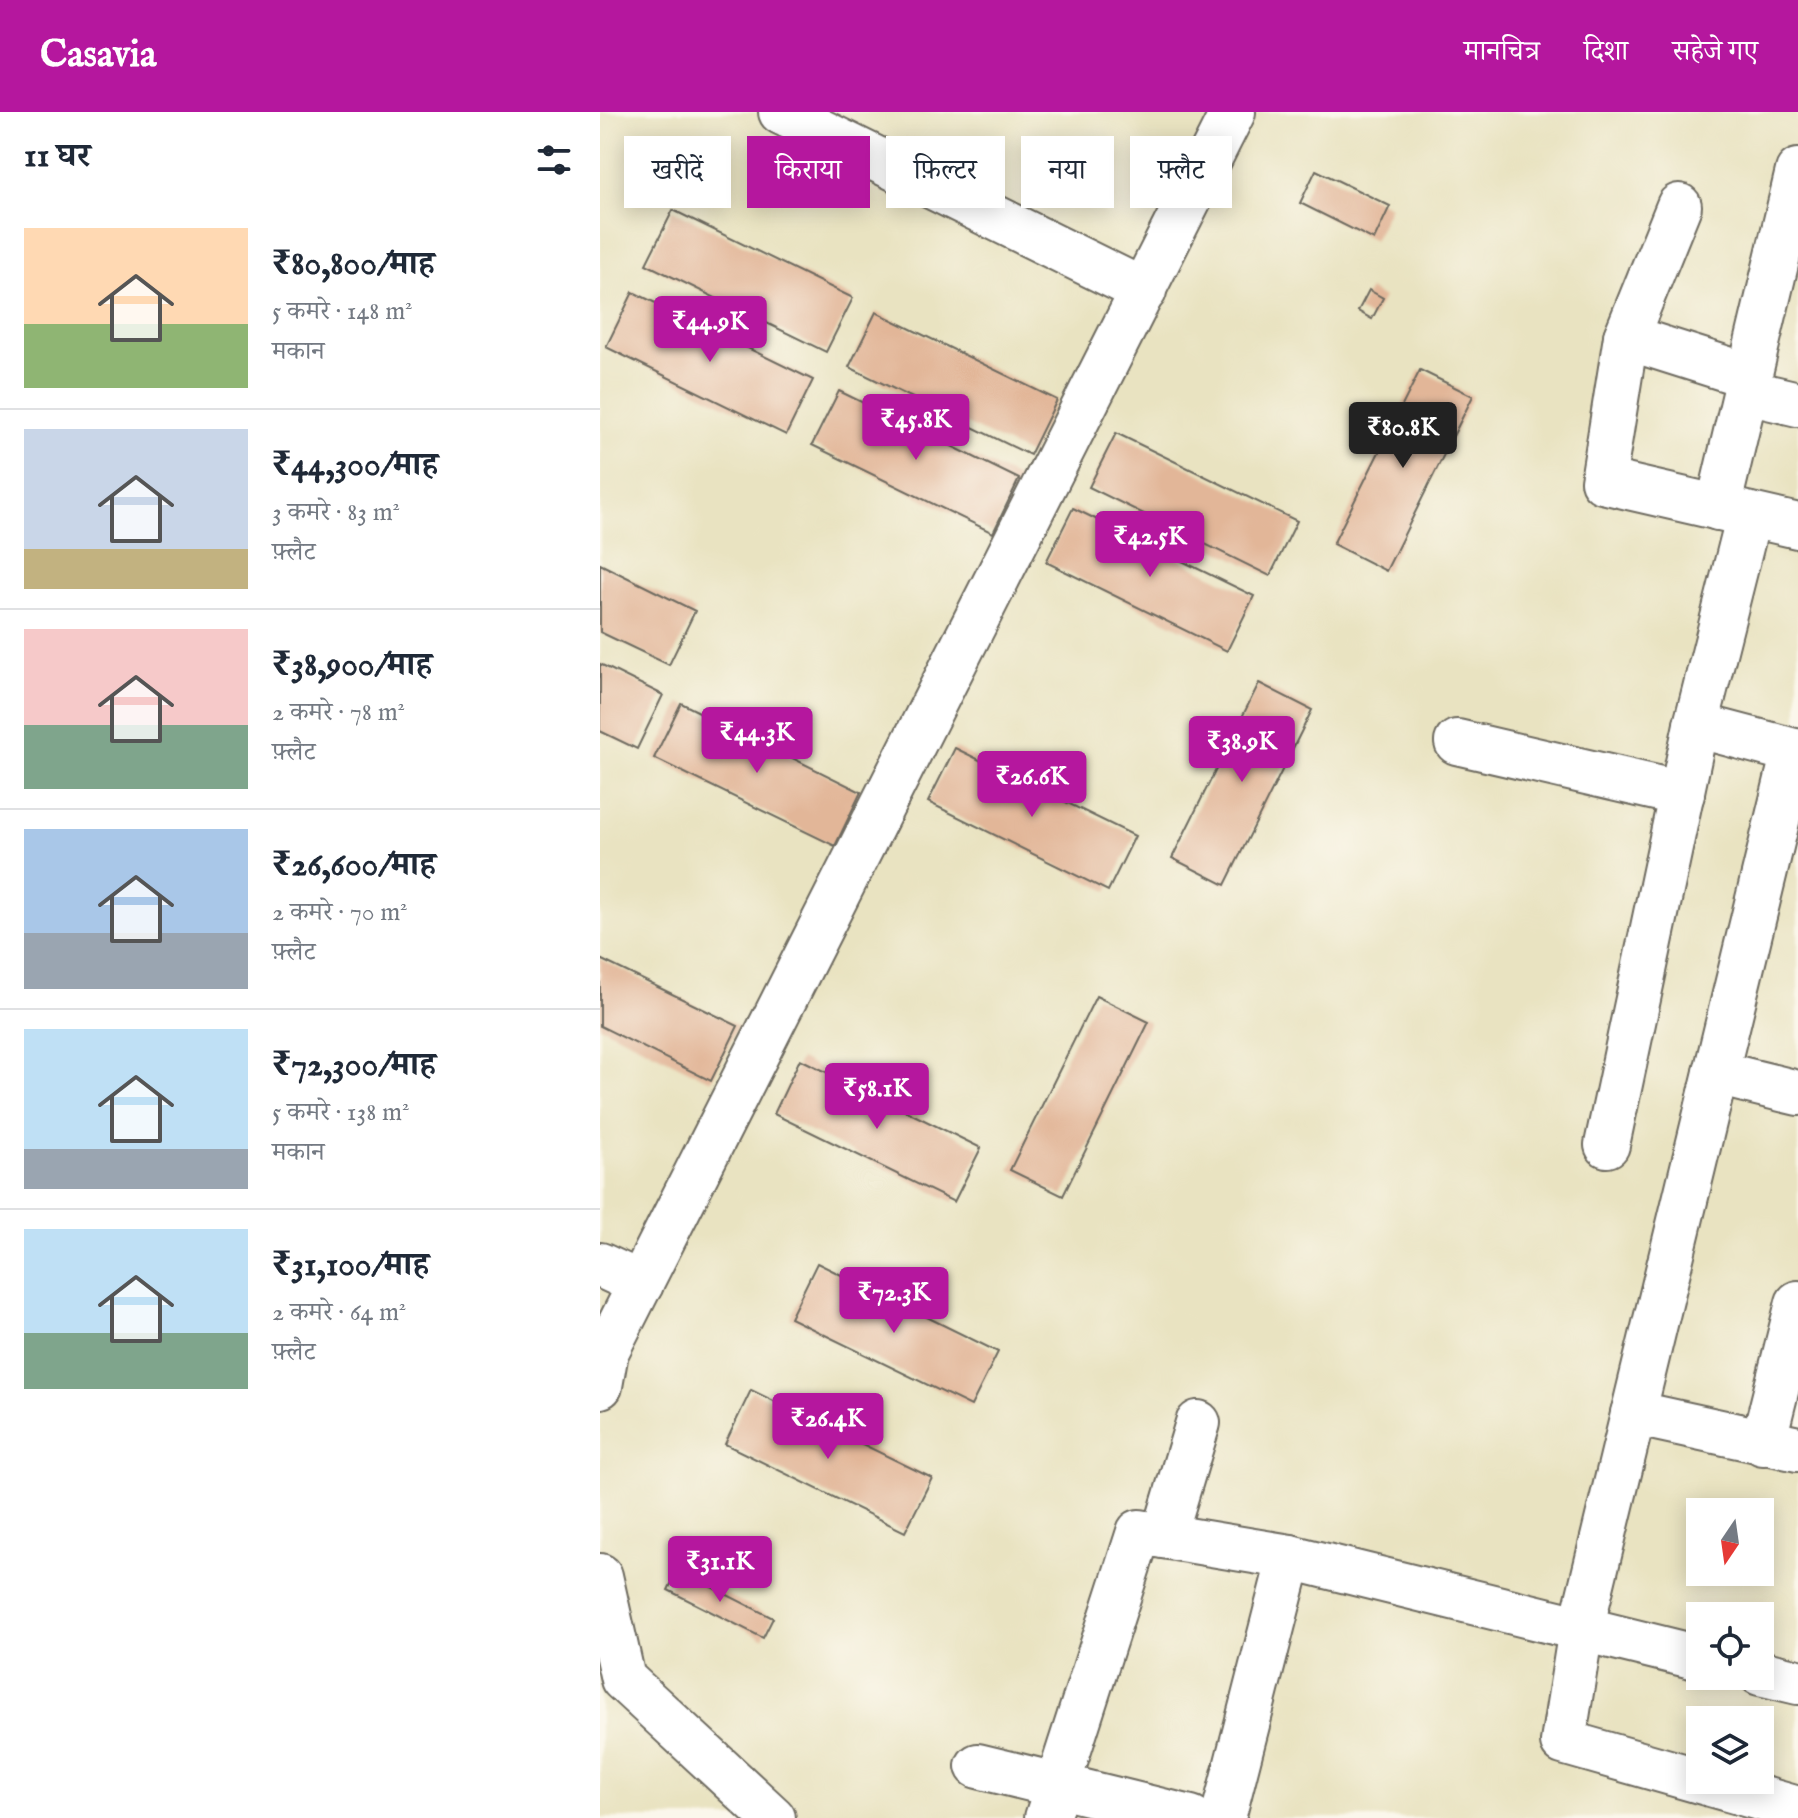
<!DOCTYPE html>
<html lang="hi">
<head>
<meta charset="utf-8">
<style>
  :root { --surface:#fff; --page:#f6f6f7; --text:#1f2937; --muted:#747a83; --line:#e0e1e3; --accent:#b5179e }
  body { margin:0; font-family:"IM FELL English","Noto Serif Devanagari",serif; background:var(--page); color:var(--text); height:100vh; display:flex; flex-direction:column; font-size:30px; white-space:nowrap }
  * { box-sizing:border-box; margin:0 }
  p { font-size:26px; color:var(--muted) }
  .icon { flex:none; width:44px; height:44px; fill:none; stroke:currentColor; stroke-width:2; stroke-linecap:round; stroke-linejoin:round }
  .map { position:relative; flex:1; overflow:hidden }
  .details { display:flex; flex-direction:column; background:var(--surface); width:600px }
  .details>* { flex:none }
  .guide { position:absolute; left:24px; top:24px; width:760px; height:72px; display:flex; gap:16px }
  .needle { width:52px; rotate:193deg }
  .tools { position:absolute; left:1086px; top:1386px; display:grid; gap:16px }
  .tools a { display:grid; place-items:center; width:88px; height:88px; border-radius:0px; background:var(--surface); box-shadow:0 4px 20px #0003; font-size:40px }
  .price { position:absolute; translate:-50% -68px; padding:0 18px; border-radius:8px; background:var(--accent); color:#fff; font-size:26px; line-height:52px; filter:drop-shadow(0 2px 4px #0008) }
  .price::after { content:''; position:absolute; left:50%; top:48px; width:24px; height:18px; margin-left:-12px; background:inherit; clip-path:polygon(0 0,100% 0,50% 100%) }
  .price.on { background:#222; color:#fff }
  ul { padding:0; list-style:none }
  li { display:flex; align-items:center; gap:24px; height:200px; padding:0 24px }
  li+li { border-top:2px solid var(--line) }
  li span { display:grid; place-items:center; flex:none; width:224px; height:160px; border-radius:0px; color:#555 }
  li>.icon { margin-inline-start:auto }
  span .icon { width:96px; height:96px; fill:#fffc; stroke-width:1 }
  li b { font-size:34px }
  h2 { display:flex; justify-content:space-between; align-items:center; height:96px; padding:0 24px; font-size:34px }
  .chip { padding:0 28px; border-radius:0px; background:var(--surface); box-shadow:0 4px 20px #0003; font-size:28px; line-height:72px }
  .chip.on { background:var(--accent); color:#fff }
  header { display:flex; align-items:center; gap:48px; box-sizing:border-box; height:112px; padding:0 40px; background:var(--accent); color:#fff }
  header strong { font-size:38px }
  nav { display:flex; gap:44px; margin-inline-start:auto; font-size:28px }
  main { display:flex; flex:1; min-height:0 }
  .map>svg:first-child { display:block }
  .building { fill:#e2b698 }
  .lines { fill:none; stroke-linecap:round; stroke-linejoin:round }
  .minor-casing { stroke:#6e6b60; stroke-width:48 }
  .minor { stroke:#fff; stroke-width:44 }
</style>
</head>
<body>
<header>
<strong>Casavia</strong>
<nav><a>मानचित्र</a><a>दिशा</a><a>सहेजे गए</a></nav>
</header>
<main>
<section class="details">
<h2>11 घर<svg class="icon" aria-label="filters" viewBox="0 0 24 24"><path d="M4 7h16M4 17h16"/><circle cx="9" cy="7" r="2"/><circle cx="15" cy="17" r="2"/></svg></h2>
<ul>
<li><span style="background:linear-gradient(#ffd9b3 60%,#8fb573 0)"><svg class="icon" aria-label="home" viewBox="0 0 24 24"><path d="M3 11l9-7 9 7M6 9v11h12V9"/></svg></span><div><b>₹80,800/माह</b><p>5 कमरे · 148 m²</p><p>मकान</p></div></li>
<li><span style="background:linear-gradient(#c9d6e8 75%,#c2b280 0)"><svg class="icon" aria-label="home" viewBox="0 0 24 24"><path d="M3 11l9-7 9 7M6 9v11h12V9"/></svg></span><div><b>₹44,300/माह</b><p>3 कमरे · 83 m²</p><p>फ़्लैट</p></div></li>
<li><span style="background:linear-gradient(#f6c9c9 60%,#7fa58c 0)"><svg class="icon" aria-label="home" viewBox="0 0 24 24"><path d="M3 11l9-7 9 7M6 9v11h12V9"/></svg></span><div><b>₹38,900/माह</b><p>2 कमरे · 78 m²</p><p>फ़्लैट</p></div></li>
<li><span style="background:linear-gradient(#a9c7e8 65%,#9aa5b1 0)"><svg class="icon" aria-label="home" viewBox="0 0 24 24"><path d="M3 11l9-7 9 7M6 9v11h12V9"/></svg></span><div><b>₹26,600/माह</b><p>2 कमरे · 70 m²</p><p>फ़्लैट</p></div></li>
<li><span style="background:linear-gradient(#bfe0f5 75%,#9aa5b1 0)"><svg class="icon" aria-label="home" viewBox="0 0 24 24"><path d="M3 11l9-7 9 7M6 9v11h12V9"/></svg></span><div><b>₹72,300/माह</b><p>5 कमरे · 138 m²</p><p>मकान</p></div></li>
<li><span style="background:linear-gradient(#bfe0f5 65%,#7fa58c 0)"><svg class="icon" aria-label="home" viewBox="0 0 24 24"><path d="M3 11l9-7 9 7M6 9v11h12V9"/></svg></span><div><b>₹31,100/माह</b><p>2 कमरे · 64 m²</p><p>फ़्लैट</p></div></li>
</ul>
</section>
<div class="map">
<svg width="1198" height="1706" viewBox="0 0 1198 1706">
  <rect width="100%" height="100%" fill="#fbf7ec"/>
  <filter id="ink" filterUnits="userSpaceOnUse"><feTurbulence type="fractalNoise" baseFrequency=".0125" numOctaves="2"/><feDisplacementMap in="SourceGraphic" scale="16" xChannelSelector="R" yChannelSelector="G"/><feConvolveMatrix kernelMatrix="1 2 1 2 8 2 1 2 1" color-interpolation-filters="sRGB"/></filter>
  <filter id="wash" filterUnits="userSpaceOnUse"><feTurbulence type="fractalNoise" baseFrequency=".006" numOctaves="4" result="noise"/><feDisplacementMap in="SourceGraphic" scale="32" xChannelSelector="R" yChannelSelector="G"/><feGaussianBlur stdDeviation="1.8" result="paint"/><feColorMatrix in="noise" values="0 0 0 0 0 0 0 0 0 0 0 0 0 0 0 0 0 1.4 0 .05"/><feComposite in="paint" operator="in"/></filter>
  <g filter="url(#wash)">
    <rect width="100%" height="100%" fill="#e9e3c1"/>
    <g id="blocks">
      <g class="building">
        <polygon points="716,58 790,94 774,128 700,91"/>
        <polygon points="73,98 253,186 226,240 46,152"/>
        <polygon points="769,178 783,186 772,207 758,199"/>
        <polygon points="33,180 213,268 186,323 6,235"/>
        <polygon points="276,200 457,288 430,343 249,255"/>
        <polygon points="820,258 873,284 786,459 733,432"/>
        <polygon points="239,279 419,367 393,421 212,333"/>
        <polygon points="516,321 697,409 670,464 489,375"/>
        <polygon points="473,396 654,484 627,539 446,450"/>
        <polygon points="0,452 95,499 69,553 0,520"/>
        <polygon points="0,552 63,583 37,637 0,619"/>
        <polygon points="659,571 712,598 625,773 572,746"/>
        <polygon points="81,591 261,680 235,734 54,646"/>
        <polygon points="355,636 535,724 508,779 328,690"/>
        <polygon points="0,847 138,914 111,969 0,914"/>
        <polygon points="496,884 549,910 463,1084 410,1058"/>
        <polygon points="200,947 381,1036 354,1090 174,1002"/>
        <polygon points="217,1151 398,1240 371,1294 190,1206"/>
        <polygon points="151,1278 332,1366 305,1420 125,1332"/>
        <polygon points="78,1458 173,1506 163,1526 68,1478"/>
      </g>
    </g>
  </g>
  <g filter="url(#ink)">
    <use href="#blocks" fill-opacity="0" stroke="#6e6b60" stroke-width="2"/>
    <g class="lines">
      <g class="minor-casing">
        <g id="minor">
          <polyline points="181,0 544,179"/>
          <polyline points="1026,225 1079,94"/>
          <polyline points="1149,264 1026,225 1003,369 1198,414"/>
          <polyline points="1147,280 1198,292"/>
          <polyline points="1118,396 1198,59"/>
          <polyline points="1096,613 1198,640"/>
          <polyline points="857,630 1082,682"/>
          <polyline points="1194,639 981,1517 963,1630 1198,1697"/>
          <polyline points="1116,961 1198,981"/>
          <polyline points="1007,1033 1096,613 1149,403"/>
          <polyline points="0,1153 41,1172"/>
          <polyline points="0,1274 6,1240 633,0"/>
          <polyline points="1033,1301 1198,1337"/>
          <polyline points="1163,1331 1198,1191"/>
          <polyline points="564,1424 598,1311"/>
          <polyline points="0,1464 23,1567 173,1706"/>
          <polyline points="1160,1561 1198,1570"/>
          <polyline points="378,1654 591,1706"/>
          <polyline points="447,1706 539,1420 690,1445 1100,1546"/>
          <polyline points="623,1706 690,1445"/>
        </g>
      </g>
      <use href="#minor" class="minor"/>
    </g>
  </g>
</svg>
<div class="tools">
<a><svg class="needle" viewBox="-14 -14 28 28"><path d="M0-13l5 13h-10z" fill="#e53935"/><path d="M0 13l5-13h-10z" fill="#747a83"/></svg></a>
<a><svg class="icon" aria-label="locate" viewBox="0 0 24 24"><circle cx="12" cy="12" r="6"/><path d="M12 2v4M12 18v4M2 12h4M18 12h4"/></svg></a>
<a><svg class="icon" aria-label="layers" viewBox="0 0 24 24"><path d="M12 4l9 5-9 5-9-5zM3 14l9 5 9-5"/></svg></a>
</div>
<b class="price" style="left:110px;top:252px">₹44.9K</b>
<b class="price" style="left:316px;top:350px">₹45.8K</b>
<b class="price on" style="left:803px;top:358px">₹80.8K</b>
<b class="price" style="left:550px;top:467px">₹42.5K</b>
<b class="price" style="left:157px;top:663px">₹44.3K</b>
<b class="price" style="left:642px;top:672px">₹38.9K</b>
<b class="price" style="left:432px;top:707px">₹26.6K</b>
<b class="price" style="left:277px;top:1019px">₹58.1K</b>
<b class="price" style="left:294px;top:1223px">₹72.3K</b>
<b class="price" style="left:228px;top:1349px">₹26.4K</b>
<b class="price" style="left:120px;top:1492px">₹31.1K</b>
<div class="guide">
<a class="chip">खरीदें</a>
<a class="chip on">किराया</a>
<a class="chip">फ़िल्टर</a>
<a class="chip">नया</a>
<a class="chip">फ़्लैट</a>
</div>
</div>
</main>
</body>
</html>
